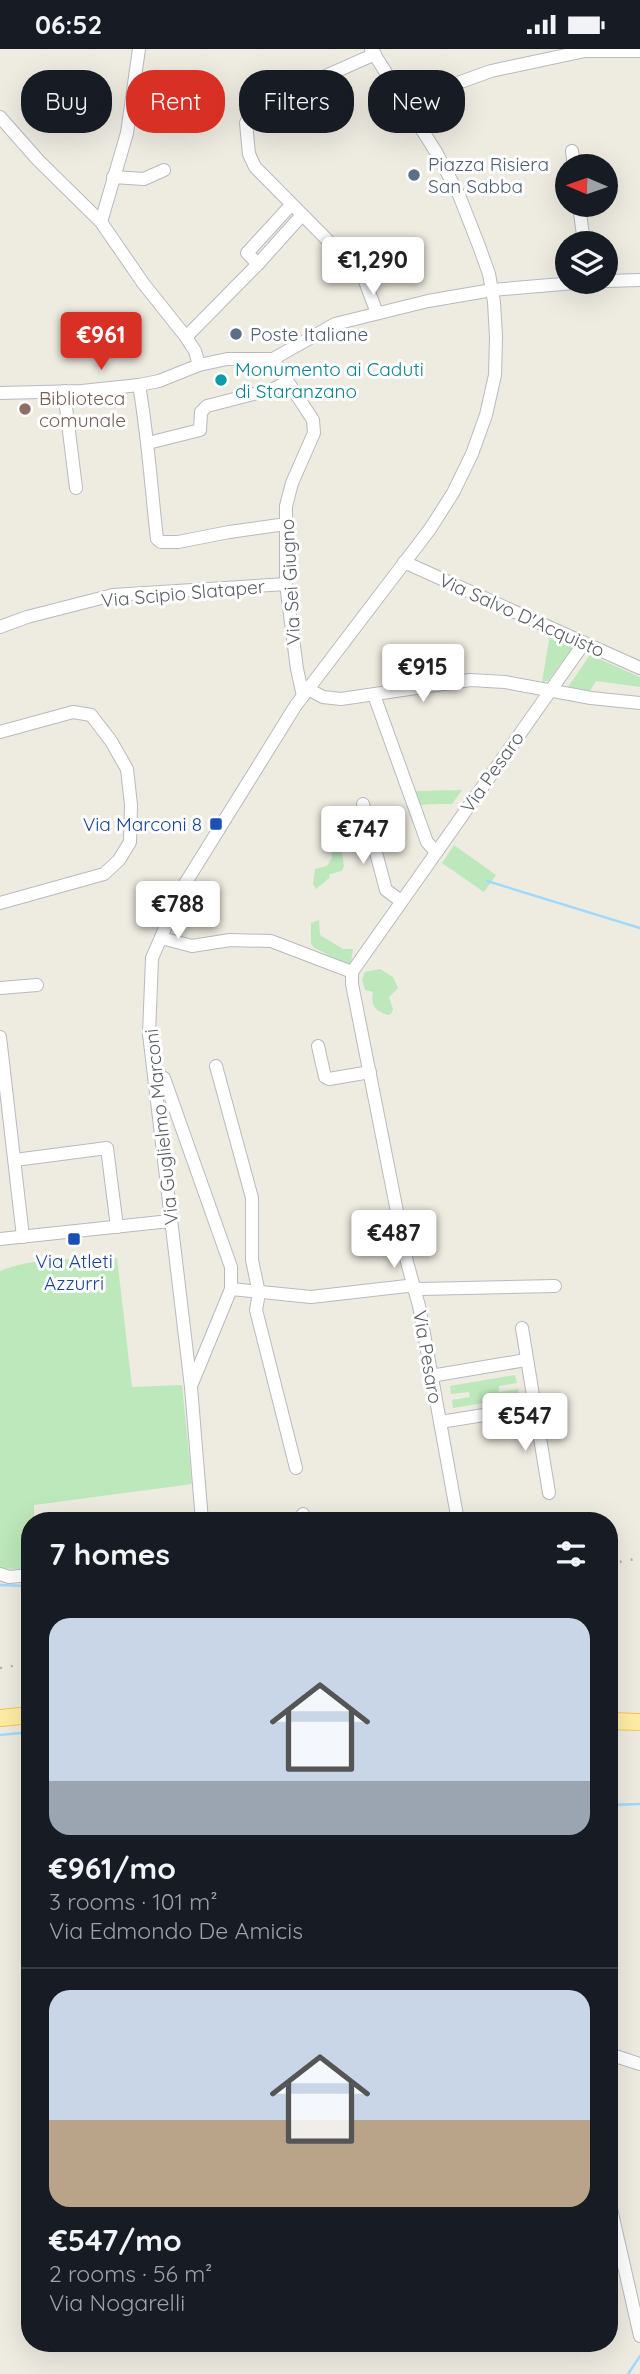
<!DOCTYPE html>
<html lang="en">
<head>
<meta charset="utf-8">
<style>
  :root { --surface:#171b24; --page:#242831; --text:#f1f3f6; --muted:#9ea1a6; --line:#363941; --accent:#d93025 }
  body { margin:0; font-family:Quicksand,sans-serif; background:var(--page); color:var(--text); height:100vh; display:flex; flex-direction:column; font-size:26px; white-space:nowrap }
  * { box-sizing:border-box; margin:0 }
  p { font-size:23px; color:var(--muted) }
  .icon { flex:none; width:38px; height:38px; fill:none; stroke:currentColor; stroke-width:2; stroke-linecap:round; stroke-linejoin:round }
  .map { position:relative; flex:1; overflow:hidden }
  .drawer { position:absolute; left:21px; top:1463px; width:597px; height:840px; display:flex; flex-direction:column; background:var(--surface); border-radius:28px; box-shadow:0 7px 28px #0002 }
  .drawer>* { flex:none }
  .guide { position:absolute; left:21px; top:21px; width:598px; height:63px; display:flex; gap:14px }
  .needle { width:46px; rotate:272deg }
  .tools { position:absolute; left:555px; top:105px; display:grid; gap:14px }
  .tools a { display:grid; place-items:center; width:63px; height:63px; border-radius:50%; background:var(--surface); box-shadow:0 7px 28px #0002; font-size:35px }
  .price { position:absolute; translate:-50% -60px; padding:0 16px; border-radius:7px; background:#fff; color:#222; font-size:23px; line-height:46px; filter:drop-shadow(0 2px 4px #0008) }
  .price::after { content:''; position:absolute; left:50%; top:42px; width:21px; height:16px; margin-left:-10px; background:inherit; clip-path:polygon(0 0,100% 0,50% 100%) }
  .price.current { background:var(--accent); color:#fff }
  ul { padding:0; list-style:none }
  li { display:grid; align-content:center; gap:14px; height:371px; padding:0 28px }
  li+li { border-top:2px solid var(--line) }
  li span { display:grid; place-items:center; height:217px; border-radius:21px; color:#555 }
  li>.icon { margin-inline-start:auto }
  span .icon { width:126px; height:126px; fill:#fffc; stroke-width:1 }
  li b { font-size:30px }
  h2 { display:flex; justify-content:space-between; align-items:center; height:84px; padding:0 28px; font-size:30px }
  .pill { padding:0 24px; border-radius:28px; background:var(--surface); box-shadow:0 7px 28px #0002; font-size:24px; line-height:63px }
  .pill.current { background:var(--accent); color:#fff }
  .status { display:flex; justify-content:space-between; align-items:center; height:49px; padding:0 35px; background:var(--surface); direction:ltr }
  .status svg { height:19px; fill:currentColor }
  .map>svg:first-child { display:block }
  .green { fill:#bde8bb }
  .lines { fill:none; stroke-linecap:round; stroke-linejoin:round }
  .stream { stroke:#a0d9ff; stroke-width:2.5 }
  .minor-casing { stroke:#b7babf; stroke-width:14 }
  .major-casing { stroke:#fcc44c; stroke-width:18 }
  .minor { stroke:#fff; stroke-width:12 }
  .major { stroke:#ffeda5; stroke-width:16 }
  .rail { stroke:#b3b4b5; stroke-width:2.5; stroke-dasharray:2 9; stroke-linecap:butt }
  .service-dot { fill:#5c6f8a; stroke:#fff; stroke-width:2.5 }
  .culture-dot { fill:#0f9aa8; stroke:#fff; stroke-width:2.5 }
  .education-dot { fill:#8d6e63; stroke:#fff; stroke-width:2.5 }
  .transit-dot { fill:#1a4fb4; stroke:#fff; stroke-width:2.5 }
  .labels { text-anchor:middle; stroke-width:6; stroke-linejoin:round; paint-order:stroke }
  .service-label { font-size:19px; fill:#4e5e75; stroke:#fff; text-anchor:start }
  .culture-label { font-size:19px; fill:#0d838f; stroke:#fff; text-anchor:start }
  .education-label { font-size:19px; fill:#785e54; stroke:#fff; text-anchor:start }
  .street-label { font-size:19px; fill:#5a5e64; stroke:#fff }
  .transit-label { font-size:19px; fill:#164399; stroke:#fff; text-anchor:end }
</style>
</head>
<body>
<div class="status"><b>06:52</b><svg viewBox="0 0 49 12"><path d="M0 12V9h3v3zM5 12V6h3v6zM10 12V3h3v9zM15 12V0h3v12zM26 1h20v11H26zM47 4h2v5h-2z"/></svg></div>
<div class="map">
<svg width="640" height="2325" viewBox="0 0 640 2325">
  <rect width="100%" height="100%" fill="#eeebe1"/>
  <g class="green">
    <polygon points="550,586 573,598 548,632 542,633"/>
    <polygon points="590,606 640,628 640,638 596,632 590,642 568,638"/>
    <path d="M462,741L452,755C439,755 430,755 417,756L413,742Z"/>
    <polygon points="333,773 339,785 344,817 342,822 330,825 329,829 316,840 313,835 315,820 327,817 332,809 332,799 326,785 328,774"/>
    <polygon points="454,796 496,826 484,843 442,814"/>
    <path d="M319,871L320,886L343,900H353L351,915C338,915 328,904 314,899L311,894V874Z"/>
    <path d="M380,920L393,928L398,939L389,948L393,960L391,965L388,966C375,962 370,956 373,943L365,941L362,930L365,923Z"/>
    <path d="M117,1209L132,1338L182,1336L192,1435L34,1456V1472H30V1521L0,1519V1222C36,1207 79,1211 117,1209Z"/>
    <polygon points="515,1326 517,1334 499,1337 499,1343 518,1340 519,1348 453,1359 452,1351 470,1348 469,1343 451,1345 450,1337"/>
  </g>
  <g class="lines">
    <g class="stream">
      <polyline points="487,832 640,879"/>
      <polyline points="0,1536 30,1537"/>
      <polyline points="0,1686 30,1683"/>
      <polyline points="609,1756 640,1755"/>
      <polyline points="628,2325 640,2307"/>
    </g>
    <g class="minor-casing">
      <g id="minor">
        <polyline points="375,5 256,58 246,74 249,105 255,118 363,227 377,264"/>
        <polyline points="405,53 491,22 585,2 640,2"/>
        <polyline points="0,68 38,111 101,173 143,234 186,288 195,302 199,316"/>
        <polyline points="572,102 574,117"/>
        <polyline points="113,128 144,130 164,121"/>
        <polyline points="291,156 247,204 258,215 302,166"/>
        <polyline points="579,156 584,194"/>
        <polyline points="101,173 127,84 139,0"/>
        <polyline points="606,232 640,231"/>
        <polyline points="186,288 258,215"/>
        <polyline points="273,310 313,371 314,384 292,434 286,457 286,535 297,620 303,647"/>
        <path d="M139,336C148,387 151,438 157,490L161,493H178L229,483L286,475"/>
        <polyline points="64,342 76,439"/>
        <polyline points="0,344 82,342 139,336 159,332 199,316 227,310 273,310 335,275 428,252 492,241 586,233"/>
        <polyline points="148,394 200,381 201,363 207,357 273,340 287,333"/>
        <polyline points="404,513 640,619"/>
        <polyline points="0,578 27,568 113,546 286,535"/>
        <polyline points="308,640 323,648 341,650 470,631 505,633 591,649 640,654"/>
        <polyline points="374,646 427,793 436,803"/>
        <polyline points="0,683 73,663 91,666 111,692 127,720 131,756 130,793 119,811 104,825 0,854"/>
        <polyline points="363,755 386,841 401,852"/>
        <polyline points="161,889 192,897 230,891 271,892 352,923"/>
        <polyline points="0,939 37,936"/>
        <polyline points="0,988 23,1188"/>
        <polyline points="318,997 325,1028 329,1030 370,1023"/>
        <polyline points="216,1017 252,1149 252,1211 259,1244 256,1261 296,1419"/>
        <polyline points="154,1024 164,1029 231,1218 231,1240 191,1337"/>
        <polyline points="15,1111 107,1099 117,1178"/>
        <polyline points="0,1190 170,1172"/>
        <polyline points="231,1240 311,1248 407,1237 421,1240 555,1237"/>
        <polyline points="522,1279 549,1444"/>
        <polyline points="431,1327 526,1311"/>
        <polyline points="440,1373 534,1358"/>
        <polyline points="202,1472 191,1338 149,985 152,909 183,838 296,656 430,480 453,444 472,405 486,366 495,326 496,288 494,253 489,225 479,197 459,146 436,103 371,0"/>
        <polyline points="303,1472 303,1465"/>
        <polyline points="458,1472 419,1257 407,1213 352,935 352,923 584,594"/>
        <polyline points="0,1525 9,1528 30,1526"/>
        <polyline points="609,2005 640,2015"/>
        <polyline points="609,2151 640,2287"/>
      </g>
    </g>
    <g class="major-casing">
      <g id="major">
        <polyline points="0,1669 30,1666"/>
        <polyline points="609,1672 640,1673"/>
      </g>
    </g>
    <use href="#minor" class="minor"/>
    <use href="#major" class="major"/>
    <g class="rail">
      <polyline points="609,1515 640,1509"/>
      <polyline points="0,1619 30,1614"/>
    </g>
  </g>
  <g class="service-dot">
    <circle cx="414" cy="126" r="7"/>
    <circle cx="236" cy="285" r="7"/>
  </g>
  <circle class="culture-dot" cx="221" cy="331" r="7"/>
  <circle class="education-dot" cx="25" cy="360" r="7"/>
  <g class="transit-dot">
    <rect x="209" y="768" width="14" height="14" rx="3.5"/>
    <rect x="67" y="1183" width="14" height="14" rx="3.5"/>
  </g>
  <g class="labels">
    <g class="service-label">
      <text x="428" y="122">Piazza Risiera<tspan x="428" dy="22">San Sabba</tspan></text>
      <text x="250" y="292">Poste Italiane</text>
    </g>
    <g class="culture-label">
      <text x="235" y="327">Monumento ai Caduti<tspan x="235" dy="22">di Staranzano</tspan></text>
    </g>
    <g class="education-label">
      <text x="39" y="356">Biblioteca<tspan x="39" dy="22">comunale</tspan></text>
    </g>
    <g class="street-label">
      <text transform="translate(290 533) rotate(-93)" y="7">Via Sei Giugno</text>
      <text transform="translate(183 544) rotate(-5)" y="7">Via Scipio Slataper</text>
      <text transform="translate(522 566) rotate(24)" y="7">Via Salvo D'Acquisto</text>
      <text transform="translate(492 723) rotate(-55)" y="7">Via Pesaro</text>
      <text transform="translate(161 1078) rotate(-96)" y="7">Via Guglielmo Marconi</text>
      <text transform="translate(428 1308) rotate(80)" y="7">Via Pesaro</text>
    </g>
    <g class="transit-label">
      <text x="202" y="782">Via Marconi 8</text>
      <text x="74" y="1219" text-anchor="middle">Via Atleti<tspan x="74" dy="22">Azzurri</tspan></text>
    </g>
  </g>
</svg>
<div class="tools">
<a><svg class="needle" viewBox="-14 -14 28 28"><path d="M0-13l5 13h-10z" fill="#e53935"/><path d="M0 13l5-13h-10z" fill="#9ea1a6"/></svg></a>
<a><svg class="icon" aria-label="layers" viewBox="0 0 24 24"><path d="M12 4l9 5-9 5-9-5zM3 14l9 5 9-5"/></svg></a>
</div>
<b class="price" style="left:373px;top:248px">€1,290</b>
<b class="price current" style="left:101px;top:323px">€961</b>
<b class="price" style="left:423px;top:655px">€915</b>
<b class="price" style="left:363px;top:817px">€747</b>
<b class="price" style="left:178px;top:892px">€788</b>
<b class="price" style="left:394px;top:1221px">€487</b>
<b class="price" style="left:525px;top:1404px">€547</b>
<div class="guide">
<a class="pill">Buy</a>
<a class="pill current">Rent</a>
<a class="pill">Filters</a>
<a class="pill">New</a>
</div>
<section class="drawer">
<h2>7 homes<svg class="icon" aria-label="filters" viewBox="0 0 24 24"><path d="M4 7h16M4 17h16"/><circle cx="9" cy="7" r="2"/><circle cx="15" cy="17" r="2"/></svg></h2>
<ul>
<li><span style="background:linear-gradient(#c9d6e8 75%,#9aa5b1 0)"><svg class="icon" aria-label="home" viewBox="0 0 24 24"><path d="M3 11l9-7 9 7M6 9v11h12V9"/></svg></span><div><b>€961/mo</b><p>3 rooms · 101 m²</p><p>Via Edmondo De Amicis</p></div></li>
<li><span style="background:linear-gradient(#c9d6e8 60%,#b9a48a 0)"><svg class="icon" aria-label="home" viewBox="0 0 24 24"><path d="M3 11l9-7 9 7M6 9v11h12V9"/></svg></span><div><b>€547/mo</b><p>2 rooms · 56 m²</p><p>Via Nogarelli</p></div></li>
</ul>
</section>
</div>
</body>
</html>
